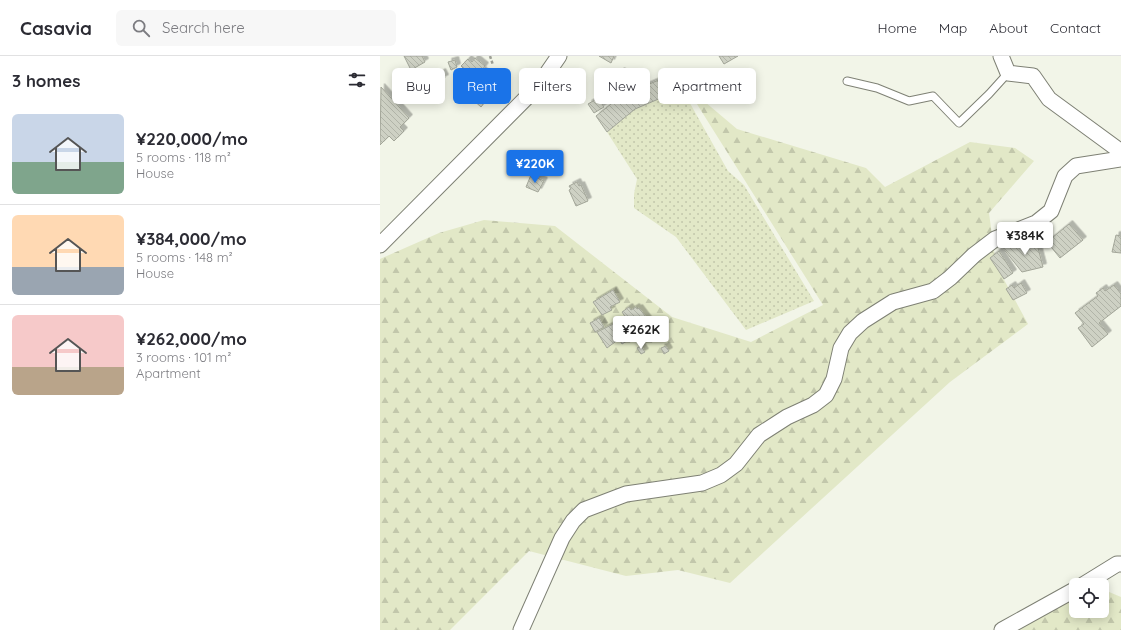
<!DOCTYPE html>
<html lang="en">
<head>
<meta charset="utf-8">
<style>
  :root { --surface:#fff; --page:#f7f7f7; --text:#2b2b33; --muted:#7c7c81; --line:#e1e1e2; --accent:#1a73e8 }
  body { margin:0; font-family:Quicksand,sans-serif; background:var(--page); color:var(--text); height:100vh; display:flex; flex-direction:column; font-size:15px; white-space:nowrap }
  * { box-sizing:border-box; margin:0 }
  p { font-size:13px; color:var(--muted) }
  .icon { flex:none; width:22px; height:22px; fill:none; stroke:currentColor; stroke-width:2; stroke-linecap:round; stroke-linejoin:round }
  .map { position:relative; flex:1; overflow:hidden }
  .side { display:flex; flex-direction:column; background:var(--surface); width:380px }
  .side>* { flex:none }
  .hud { position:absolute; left:12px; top:12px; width:380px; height:36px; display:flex; gap:8px }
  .buttons { position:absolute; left:689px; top:522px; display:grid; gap:8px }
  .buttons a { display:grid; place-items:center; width:40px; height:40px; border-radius:6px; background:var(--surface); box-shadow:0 2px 10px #0003; font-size:20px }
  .price { position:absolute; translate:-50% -34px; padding:0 9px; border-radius:4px; background:#fff; color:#222; font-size:13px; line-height:26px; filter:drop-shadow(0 1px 2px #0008) }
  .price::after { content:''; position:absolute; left:50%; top:24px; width:12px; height:9px; margin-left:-6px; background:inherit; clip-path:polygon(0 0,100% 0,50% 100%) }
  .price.current { background:var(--accent); color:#fff }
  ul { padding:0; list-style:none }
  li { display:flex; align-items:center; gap:12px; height:100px; padding:0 12px }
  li+li { border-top:1px solid var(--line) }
  li span { display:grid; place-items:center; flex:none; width:112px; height:80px; border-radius:6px; color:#555 }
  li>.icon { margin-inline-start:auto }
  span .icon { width:48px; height:48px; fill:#fffc; stroke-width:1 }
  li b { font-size:17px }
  h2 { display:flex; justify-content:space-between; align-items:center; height:48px; padding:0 12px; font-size:17px }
  .pill { padding:0 14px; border-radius:6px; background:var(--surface); box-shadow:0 2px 10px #0003; font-size:14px; line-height:36px }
  .pill.current { background:var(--accent); color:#fff }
  header { display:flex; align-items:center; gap:24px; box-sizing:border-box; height:56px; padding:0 20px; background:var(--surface); border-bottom:1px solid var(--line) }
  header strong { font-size:19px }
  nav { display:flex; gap:22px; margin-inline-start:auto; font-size:14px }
  .search { width:280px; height:36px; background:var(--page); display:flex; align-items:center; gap:10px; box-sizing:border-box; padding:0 14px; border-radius:6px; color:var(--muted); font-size:15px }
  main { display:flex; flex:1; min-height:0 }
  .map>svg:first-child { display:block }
  .grass { fill:url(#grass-dots) }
  .forest { fill:url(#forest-firs) }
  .building { fill:url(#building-back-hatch); stroke:#a3a699; filter:url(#shadow) }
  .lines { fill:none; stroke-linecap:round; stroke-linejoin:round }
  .lane-casing { stroke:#7e8074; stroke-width:9 }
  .street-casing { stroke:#7e8074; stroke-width:17 }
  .path { stroke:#9d9f95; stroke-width:2.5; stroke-dasharray:3 2; stroke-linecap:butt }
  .lane { stroke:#fff; stroke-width:7 }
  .street { stroke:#fff; stroke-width:15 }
</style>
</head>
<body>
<header>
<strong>Casavia</strong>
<div class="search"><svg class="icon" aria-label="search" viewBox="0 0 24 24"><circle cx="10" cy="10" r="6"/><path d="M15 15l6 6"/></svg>Search here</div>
<nav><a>Home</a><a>Map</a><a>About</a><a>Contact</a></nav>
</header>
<main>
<section class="side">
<h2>3 homes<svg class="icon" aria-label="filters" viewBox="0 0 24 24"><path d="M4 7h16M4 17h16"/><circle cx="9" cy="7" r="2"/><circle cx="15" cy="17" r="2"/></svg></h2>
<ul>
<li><span style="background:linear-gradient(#c9d6e8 60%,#7fa58c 0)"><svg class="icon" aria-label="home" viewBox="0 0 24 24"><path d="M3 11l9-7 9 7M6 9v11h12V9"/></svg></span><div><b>¥220,000/mo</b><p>5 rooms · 118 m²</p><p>House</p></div></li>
<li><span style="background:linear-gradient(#ffd9b3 65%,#9aa5b1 0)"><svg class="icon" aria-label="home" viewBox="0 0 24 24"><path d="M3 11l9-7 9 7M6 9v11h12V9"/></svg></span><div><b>¥384,000/mo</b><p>5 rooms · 148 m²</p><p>House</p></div></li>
<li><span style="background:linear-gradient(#f6c9c9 65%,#b9a48a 0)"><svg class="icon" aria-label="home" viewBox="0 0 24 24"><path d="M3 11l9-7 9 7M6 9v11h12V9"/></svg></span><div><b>¥262,000/mo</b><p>3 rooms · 101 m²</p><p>Apartment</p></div></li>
</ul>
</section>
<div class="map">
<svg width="741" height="574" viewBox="0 0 741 574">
  <defs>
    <pattern id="grass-dots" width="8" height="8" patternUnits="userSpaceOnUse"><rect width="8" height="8" fill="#e2e8c7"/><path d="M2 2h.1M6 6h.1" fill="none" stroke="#c2c7ab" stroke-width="1.8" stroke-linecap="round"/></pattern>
    <pattern id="forest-firs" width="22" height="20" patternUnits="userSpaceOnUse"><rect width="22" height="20" fill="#e2e8c7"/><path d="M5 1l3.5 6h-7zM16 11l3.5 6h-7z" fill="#c2c7ab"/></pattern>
    <pattern id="building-back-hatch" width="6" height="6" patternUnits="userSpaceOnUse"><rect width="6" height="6" fill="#ced1c4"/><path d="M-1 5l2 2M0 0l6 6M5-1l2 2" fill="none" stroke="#b1b4a8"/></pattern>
    <filter id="shadow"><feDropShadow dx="3.5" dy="-3.5" stdDeviation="0" flood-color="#0004"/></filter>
  </defs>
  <rect width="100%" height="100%" fill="#f2f5e8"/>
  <polygon class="grass" points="302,33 348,115 364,129 434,245 366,274 296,181 254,152 254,138 257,123 227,76 255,53"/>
  <g class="forest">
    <polygon points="305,29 357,73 486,112 505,131 590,86 635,92 654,105 609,157 616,209 648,268 570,326 350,527 298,514 246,520 149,495 70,574 0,574 0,203 59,177 104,164 175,170 292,261 371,286 443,249"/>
    <polygon points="722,533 741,541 741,574 639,574 661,559 696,541 696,555 722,555"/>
  </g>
  <g class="building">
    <polygon points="24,0 42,0 45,6 31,14"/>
    <polygon points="219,0 234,0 231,7"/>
    <polygon points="339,0 358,0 344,8"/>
    <polygon points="95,2 105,10 102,14 119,29 101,51 91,42 92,41 89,38 95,31 99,33 102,30 93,23 91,25 80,17 84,13 81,10 88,3 92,6"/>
    <polygon points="75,4 77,11 71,14 68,6"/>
    <polygon points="241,15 249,22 240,34 231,27"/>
    <polygon points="62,16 65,22 59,25 56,20"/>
    <polygon points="293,18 302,33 255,53 227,76 216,60 241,40"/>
    <polygon points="28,28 38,39 29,47 19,36"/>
    <polygon points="1,31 29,62 20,71 24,75 14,85 9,80 0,89"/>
    <polygon points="218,42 224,51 214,57 208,48"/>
    <polygon points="151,119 164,125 158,136 146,131"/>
    <polygon points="197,126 199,130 201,129 208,145 196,150 189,134 191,133 189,130"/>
    <polygon points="689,168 703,184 680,202 667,186"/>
    <polygon points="736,179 741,180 741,197 732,196"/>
    <polygon points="629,186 635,191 657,188 663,211 642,216 622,191"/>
    <polygon points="619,195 633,217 624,223 610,202"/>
    <polygon points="641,227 647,237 633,244 626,233 632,229 634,232"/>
    <polygon points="734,229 741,238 741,250 719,267 728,278 712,291 698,272 704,268 695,257 718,240 716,237 723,232 725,235"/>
    <polygon points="233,234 240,246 230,251 232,254 222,259 213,246"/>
    <polygon points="249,251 251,254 256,251 257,253 259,252 272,269 265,272 266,275 259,280 258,278 242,288 239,283 227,292 217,276 246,262 242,256"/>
    <polygon points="219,262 224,271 215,276 210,267"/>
    <polygon points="261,290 265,296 261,298 257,292"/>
    <polygon points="286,290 289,295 284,298 281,292"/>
  </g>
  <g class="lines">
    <g class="lane-casing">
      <polyline id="lane" points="467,25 497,32 529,45 553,40 579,67 609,38 628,17"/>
    </g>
    <g class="street-casing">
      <g id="street">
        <polyline points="621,0 628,17 653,20 669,43 740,95"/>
        <polyline points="0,189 159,29 179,0"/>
        <polyline points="703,529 737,508 741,508"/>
        <polyline points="141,574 182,482 193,465 204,454 246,438 322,427 341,419 356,408 379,379 407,361 433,349 446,339 454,323 461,292 470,277 483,265 513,246 553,235 570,222 594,199 615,183 656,167 671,155 685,120 696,110 741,103"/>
        <polyline points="622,574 696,533"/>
      </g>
    </g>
    <polyline class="path" points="110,0 113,9"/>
    <use href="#lane" class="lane"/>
    <use href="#street" class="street"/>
  </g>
</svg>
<div class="buttons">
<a><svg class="icon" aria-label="locate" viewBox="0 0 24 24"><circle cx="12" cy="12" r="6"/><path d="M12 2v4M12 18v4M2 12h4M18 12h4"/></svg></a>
</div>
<b class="price current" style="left:155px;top:128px">¥220K</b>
<b class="price" style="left:645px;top:200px">¥384K</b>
<b class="price" style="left:261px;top:294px">¥262K</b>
<div class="hud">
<a class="pill">Buy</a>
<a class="pill current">Rent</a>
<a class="pill">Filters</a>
<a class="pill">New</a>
<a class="pill">Apartment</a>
</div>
</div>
</main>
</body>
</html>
